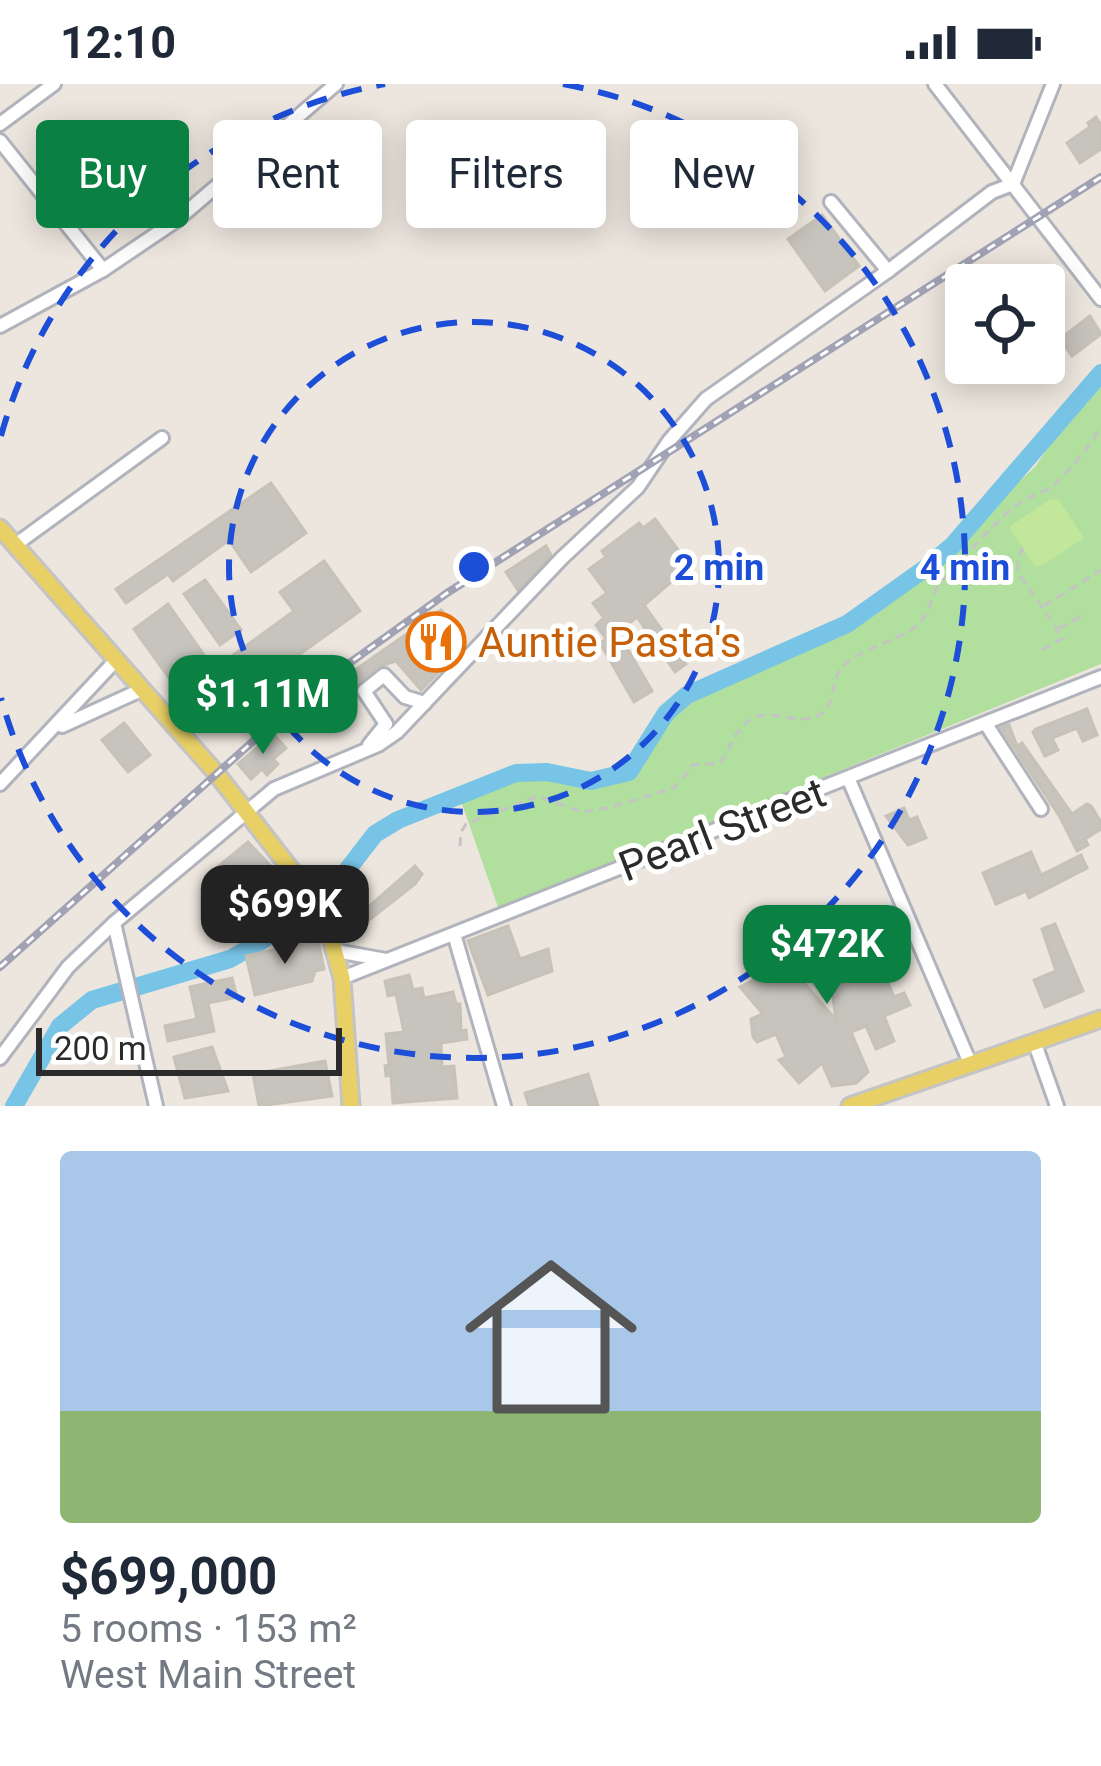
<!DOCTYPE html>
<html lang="en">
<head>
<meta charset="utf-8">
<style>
  :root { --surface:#fff; --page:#f6f6f7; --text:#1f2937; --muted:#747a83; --line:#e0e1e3; --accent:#0b8043 }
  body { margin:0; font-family:Roboto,sans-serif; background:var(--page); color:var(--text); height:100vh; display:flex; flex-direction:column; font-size:45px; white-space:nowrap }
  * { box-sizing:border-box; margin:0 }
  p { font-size:39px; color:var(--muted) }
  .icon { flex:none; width:66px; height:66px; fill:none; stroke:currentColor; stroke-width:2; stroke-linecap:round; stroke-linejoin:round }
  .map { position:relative; height:1022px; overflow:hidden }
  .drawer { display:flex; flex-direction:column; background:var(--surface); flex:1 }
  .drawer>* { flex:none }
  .guide { position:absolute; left:36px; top:36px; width:1029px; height:108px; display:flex; gap:24px }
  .buttons { position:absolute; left:945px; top:180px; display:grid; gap:24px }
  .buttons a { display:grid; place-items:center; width:120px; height:120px; border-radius:12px; background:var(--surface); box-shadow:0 6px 30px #0003; font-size:60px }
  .scale { position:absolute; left:36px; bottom:30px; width:306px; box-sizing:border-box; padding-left:12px; border:6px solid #2b2b2b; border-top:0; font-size:33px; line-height:42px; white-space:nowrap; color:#2b2b2b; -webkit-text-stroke:9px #fff; paint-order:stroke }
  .price { position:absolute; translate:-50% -102px; padding:0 27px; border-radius:24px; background:var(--accent); color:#fff; font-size:39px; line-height:78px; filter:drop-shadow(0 3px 6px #0008) }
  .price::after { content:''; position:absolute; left:50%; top:72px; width:36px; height:27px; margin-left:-18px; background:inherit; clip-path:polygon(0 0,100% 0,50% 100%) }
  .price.selected { background:#222; color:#fff }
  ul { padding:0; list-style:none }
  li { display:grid; align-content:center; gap:24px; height:636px; padding:0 60px }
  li+li { border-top:3px solid var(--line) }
  li span { display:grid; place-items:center; height:372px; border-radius:12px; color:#555 }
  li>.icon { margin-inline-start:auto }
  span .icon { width:216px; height:216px; fill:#fffc; stroke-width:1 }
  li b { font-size:51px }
  .tag { padding:0 42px; border-radius:12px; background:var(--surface); box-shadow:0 6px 30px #0003; font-size:42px; line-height:108px }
  .tag.selected { background:var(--accent); color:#fff }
  .status { display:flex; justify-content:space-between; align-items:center; height:84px; padding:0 60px; background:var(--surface); direction:ltr }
  .status svg { height:33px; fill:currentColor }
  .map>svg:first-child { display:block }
  .green { fill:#b0df9e }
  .pitch { fill:#c2e69a }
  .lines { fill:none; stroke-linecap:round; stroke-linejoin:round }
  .river { stroke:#77c4e7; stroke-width:18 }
  .building { fill:#c7c3bd; stroke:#c7c2b7; stroke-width:3 }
  .minor-casing { stroke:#b1b3bd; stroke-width:18 }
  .major-casing { stroke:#c4c4c4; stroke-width:21 }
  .path { stroke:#c4c4c4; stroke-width:3; stroke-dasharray:9 6; stroke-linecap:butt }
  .minor { stroke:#fff; stroke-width:12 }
  .major { stroke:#e8d066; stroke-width:15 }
  .rail-casing { stroke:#a1a2b4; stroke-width:8 }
  .rail { stroke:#fff; stroke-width:3; stroke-dasharray:9; stroke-linecap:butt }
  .ring { fill:none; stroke:#1d4ed8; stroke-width:6; stroke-dasharray:21 15 }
  .labels { text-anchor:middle; stroke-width:10; stroke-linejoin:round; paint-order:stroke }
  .food-label { font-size:42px; fill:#c56008; stroke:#fff; text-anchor:start }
  .street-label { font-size:42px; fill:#2b2b2b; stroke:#fff }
  .centre { fill:#1d4ed8; stroke:#fff; stroke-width:6 }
  .ring-label { font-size:36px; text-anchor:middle; font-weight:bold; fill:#1d4ed8; stroke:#fff; stroke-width:10; stroke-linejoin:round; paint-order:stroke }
</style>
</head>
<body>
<div class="status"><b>12:10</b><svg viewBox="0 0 49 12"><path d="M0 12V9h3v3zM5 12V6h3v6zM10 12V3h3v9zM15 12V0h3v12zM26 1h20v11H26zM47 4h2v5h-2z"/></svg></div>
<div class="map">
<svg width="1101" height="1022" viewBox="0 0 1101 1022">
  <rect width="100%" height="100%" fill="#ece6de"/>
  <polygon class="green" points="1101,296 1101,580 499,826 461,717 518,691 547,690 590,700 631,690 646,673 668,632 689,616 850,545 916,496 957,463 983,430 1035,383 1079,317"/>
  <polygon class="pitch" points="1051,415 1059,416 1084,454 1041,482 1035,482 1009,443"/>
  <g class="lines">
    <polyline class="river" points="14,1022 60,942 92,916 230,875 260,858 334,803 375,750 398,736 516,689 547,688 591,697 629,688 666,629 687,611 847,540 927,483 952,462 1101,289"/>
  </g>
  <g class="building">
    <polygon points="1096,33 1101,41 1101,65 1080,79 1067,59 1090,43 1088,39"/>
    <polygon points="822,131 859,182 825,207 788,155"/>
    <polygon points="1090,232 1101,250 1072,272 1060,255"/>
    <polygon points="271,399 306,449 251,488 229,456 173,497 168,490 126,519 116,505"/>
    <polygon points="655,435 690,482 644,521 686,580 675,588 637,533 627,541 624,538 612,547 620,562 624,559 652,607 634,618 600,559 606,555 596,541 604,534 593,519 607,509 589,485 606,473 602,467 639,439 643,444"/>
    <polygon points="546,462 551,471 518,506 506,488"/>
    <polygon points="324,477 360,527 202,640 134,545 168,520 214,585 294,527 280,508"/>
    <polygon points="205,496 241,546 220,561 184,510"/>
    <polygon points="441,526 456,542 447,550 461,565 421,606 396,577 377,583 345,613 335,600"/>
    <polygon points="1087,625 1097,651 1083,657 1077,644 1052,654 1058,666 1045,672 1033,648 1036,645"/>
    <polygon points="124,639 150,671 128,688 102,656"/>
    <polygon points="1009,641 1017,662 1022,659 1072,730 1087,720 1091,722 1101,738 1101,745 1085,755 1088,761 1077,767 1060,733 1001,644"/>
    <polygon points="273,650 286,664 273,675 278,680 267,691 262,685 251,695 238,680"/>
    <polygon points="904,724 909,736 917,733 926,754 908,761 886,732"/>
    <polygon points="248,758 282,794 238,835 209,798 213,795 209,790"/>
    <polygon points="1031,768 1041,791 1081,771 1087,784 1029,814 1026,807 996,820 983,789"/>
    <polygon points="415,782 422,790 415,800 364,840 357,833"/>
    <polygon points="878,837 889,860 874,866 894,913 904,909 910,921 884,932 894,957 876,965 866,942 851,948 868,988 856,999 832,1002 822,979 799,999 779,976 786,973 776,950 757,958 753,953 751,935 763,930 740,903 754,896 750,885 781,872 836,936 829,884 812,891 803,869"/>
    <polygon points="1055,840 1083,907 1045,923 1034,896 1056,887 1042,845"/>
    <polygon points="508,842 520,875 548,865 552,887 488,911 468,857"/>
    <polygon points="318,856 324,885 315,887 312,897 255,911 246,872"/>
    <polygon points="409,891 413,906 422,904 424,914 453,908 456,920 460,920 461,947 466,946 467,955 441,959 442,983 454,982 457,1014 393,1019 391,991 386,992 385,982 389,981 386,950 404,948 396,910 388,912 385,897"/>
    <polygon points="232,894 237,913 208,919 214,947 168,957 165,942 197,935 190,903"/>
    <polygon points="212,963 228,1007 185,1014 174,973"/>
    <polygon points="325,977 332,1012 259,1022 253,990"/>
    <polygon points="588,990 598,1022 529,1022 525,1009"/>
  </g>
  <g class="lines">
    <g class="minor-casing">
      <g id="minor">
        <polyline points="935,0 1101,215"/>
        <polyline points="0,40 54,0"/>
        <polyline points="0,57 103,186"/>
        <polyline points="1013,100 1053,0"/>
        <polyline points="831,118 888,187"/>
        <polyline points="0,242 103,186 177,136 336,0"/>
        <polyline points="15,461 162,354"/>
        <polyline points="986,640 1041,725"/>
        <polyline points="62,642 143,605"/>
        <polyline points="369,661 386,640 364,607 384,591 405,613 425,619"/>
        <polyline points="849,696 970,979"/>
        <polyline points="0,700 117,575"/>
        <polyline points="454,850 504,1022"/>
        <polyline points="336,867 386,876"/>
        <polyline points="342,894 1101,593"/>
        <polyline points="1034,957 1057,1022"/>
        <polyline points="0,974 68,883 114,839"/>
        <polyline points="156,1022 114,839 274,705 378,661 397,648 562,474 638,403 669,357 706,315 888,187 992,108 1013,100"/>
      </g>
    </g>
    <g class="major-casing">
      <g id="major">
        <polyline points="0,444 216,689 310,810 328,844 342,894 351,1022"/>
        <polyline points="850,1022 1101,935"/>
      </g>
    </g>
    <g class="path">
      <polyline points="1023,464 1017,476 1019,490 1063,554 1042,566 1044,569"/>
      <polyline points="1044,522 1101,486"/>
      <polyline points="1059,544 1086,530"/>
      <path d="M460,762L461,748L466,740L538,712L581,728L607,724L674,704L693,681L720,679C729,667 733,651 745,640C769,617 798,647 822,629C837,617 830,593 845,580C866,562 897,558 917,541C933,528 930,507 944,494C967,471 990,443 1015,422C1027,412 1044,410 1056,399C1072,384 1090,362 1101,342"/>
    </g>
    <use href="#minor" class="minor"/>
    <use href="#major" class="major"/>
    <g class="rail-casing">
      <polyline id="rail" points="0,883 305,611 447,509 1101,93"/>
    </g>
    <use href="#rail" class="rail"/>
  </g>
  <g class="ring">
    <circle cx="474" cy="483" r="245"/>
    <path d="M1 352A491 491 0 0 1 385 0M563 0A491 491 0 1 1 1 614"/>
  </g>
  <defs>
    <g id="restaurant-ring" transform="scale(3)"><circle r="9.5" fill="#fff" stroke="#e8710a" stroke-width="1.5"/><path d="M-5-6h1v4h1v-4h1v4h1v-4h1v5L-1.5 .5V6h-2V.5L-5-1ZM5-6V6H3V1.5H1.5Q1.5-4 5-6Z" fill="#e8710a"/></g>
  </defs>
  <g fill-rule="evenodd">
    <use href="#restaurant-ring" x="436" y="558"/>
  </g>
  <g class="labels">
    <g class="food-label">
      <text x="478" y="573">Auntie Pasta's</text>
    </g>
    <g class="street-label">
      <text transform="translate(722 745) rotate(-21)" y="15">Pearl Street</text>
    </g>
  </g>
  <circle cx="474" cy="483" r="18" class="centre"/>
  <g class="ring-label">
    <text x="719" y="496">2 min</text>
    <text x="965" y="496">4 min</text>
  </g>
</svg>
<div class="buttons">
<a><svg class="icon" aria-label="locate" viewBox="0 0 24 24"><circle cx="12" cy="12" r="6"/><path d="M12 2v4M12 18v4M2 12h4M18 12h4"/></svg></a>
</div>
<div class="scale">200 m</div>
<b class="price" style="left:263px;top:673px">$1.11M</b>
<b class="price selected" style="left:285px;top:883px">$699K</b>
<b class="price" style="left:827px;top:923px">$472K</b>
<div class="guide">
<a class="tag selected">Buy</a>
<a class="tag">Rent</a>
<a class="tag">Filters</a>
<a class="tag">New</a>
</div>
</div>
<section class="drawer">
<ul>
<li><span style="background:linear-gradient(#a9c7e8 70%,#8fb573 0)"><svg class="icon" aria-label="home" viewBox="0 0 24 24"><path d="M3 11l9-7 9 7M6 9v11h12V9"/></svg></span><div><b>$699,000</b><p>5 rooms · 153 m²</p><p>West Main Street</p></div></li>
</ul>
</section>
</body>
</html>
